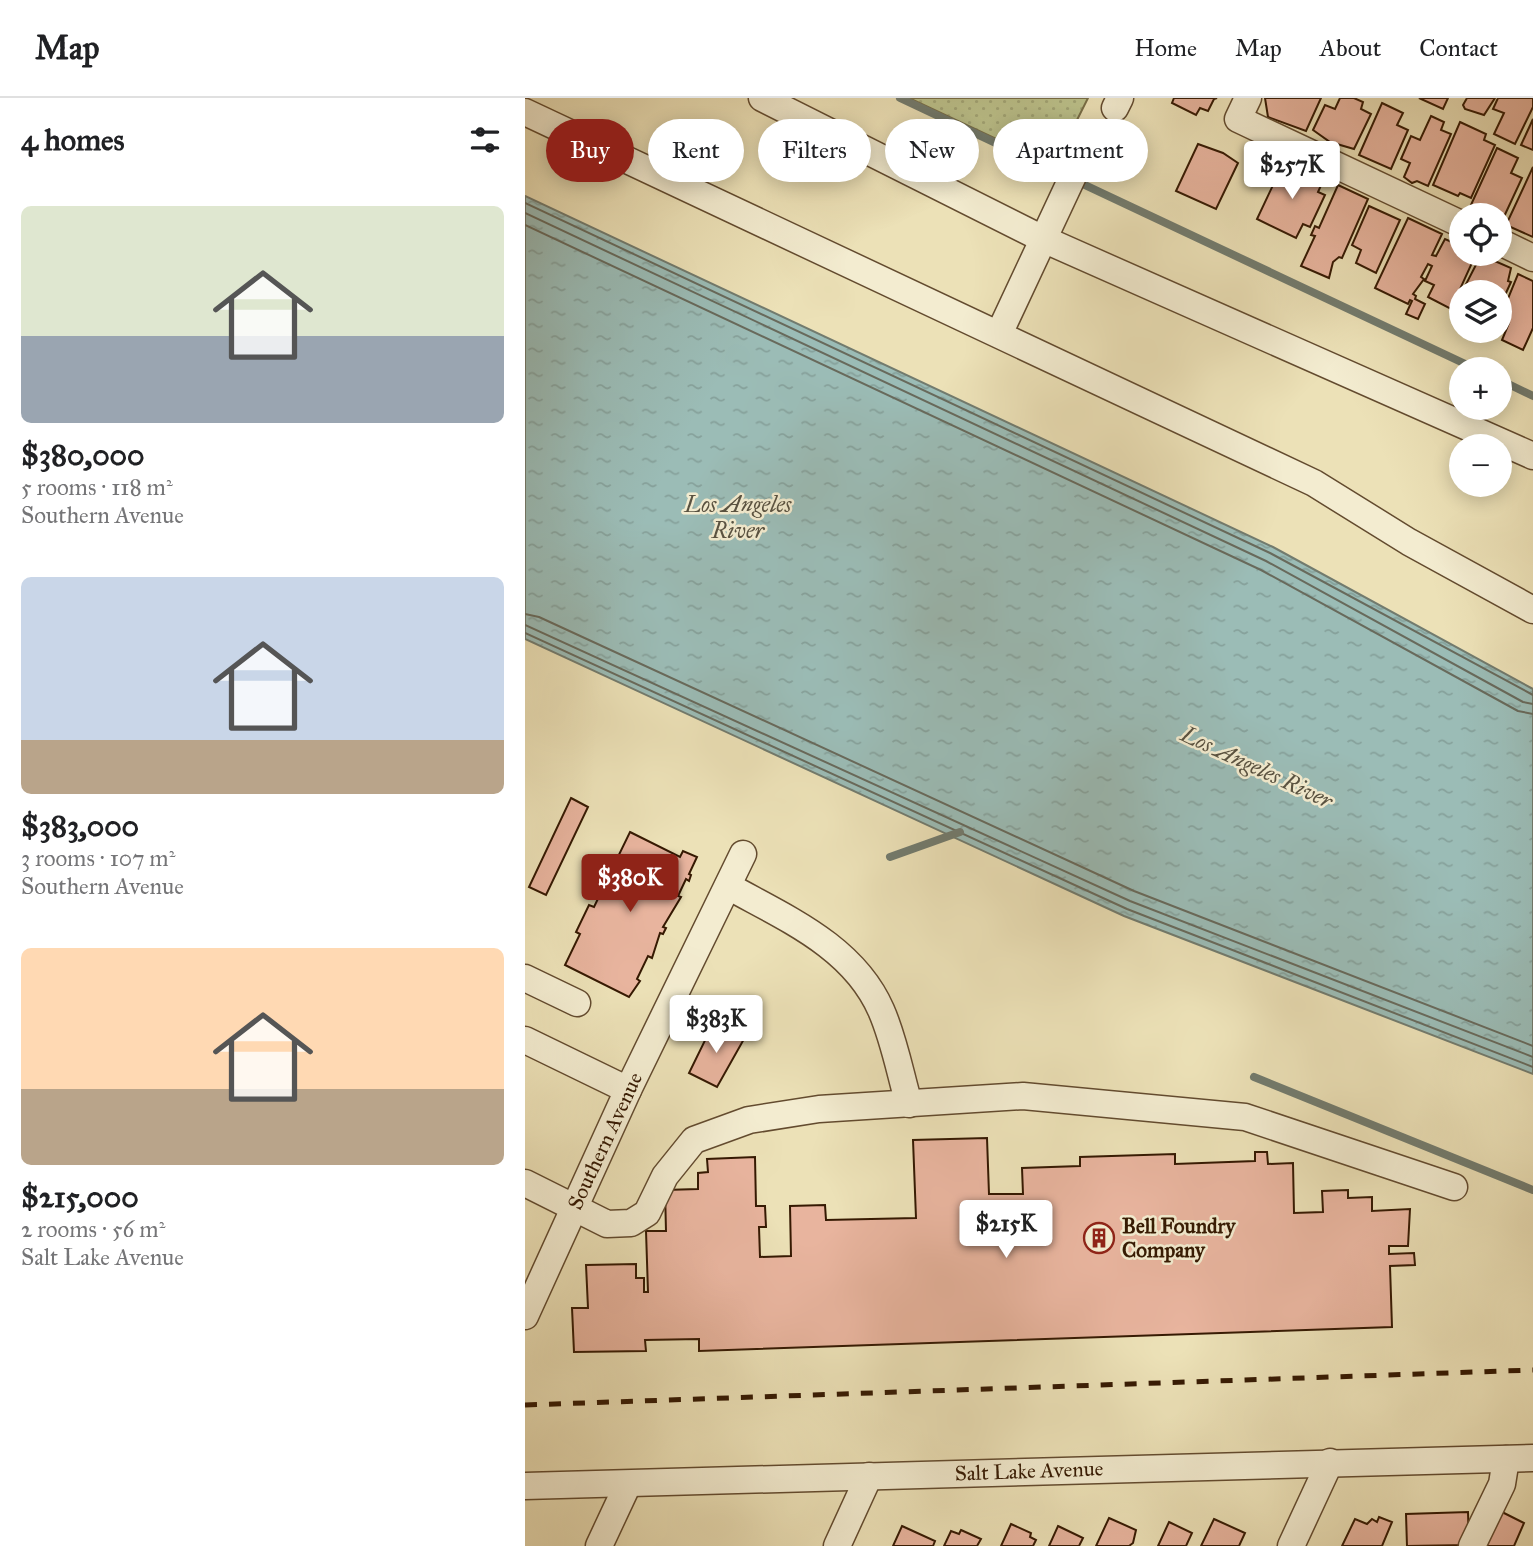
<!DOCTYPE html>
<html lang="en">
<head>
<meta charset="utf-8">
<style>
  :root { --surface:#fff; --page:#f2f2f2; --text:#202124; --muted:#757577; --line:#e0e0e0; --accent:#8f2418 }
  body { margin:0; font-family:"IM FELL Great Primer",serif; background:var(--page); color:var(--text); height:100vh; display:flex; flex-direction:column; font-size:26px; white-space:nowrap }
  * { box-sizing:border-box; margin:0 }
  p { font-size:23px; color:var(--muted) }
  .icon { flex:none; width:38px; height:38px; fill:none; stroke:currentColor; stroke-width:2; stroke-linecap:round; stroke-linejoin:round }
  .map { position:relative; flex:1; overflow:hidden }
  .panel { display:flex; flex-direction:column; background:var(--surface); width:525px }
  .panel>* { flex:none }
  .banner { position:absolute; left:21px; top:21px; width:665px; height:63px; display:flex; gap:14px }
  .buttons { position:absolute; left:924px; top:105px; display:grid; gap:14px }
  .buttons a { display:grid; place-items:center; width:63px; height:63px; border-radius:50%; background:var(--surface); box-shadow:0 4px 18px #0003; font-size:35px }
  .price { position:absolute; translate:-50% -60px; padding:0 16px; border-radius:7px; background:#fff; color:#222; font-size:23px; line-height:46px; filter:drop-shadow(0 2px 4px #0008) }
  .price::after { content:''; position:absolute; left:50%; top:42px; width:21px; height:16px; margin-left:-10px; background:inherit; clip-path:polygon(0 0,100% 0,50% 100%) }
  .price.on { background:var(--accent); color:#fff }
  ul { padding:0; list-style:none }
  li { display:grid; align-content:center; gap:14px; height:371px; padding:0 21px }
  li span { display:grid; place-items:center; height:217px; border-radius:10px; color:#555 }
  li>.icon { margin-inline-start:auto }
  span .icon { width:126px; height:126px; fill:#fffc; stroke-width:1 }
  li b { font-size:30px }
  h2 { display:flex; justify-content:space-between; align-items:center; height:84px; padding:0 21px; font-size:30px }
  .tag { padding:0 24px; border-radius:32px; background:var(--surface); box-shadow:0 4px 18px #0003; font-size:24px; line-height:63px }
  .tag.on { background:var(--accent); color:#fff }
  header { display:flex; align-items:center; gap:42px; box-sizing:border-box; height:98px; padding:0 35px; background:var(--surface); border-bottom:2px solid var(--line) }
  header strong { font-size:33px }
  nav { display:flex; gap:38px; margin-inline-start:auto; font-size:24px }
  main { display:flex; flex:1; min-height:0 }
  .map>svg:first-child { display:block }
  .park { fill:url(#park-dots); stroke:#786e47; stroke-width:2 }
  .water { fill:url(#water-ripples); stroke:#727b6e; stroke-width:2 }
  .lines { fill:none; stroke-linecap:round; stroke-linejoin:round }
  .shore { stroke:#686a5c; stroke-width:2 }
  .stream { stroke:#727b6e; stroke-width:8 }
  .building { fill:#e8b49e; stroke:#351902; stroke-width:2 }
  .minor-casing { stroke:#634b2f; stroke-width:29 }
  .minor { stroke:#f3ecd0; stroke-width:26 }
  .rail { stroke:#351902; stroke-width:5; stroke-dasharray:12 12; stroke-linecap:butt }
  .labels { text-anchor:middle; stroke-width:5; stroke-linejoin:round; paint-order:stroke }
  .street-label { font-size:21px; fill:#351902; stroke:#f3ecd0 }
  .poi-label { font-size:21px; font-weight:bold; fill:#351902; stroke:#f3ecd0; text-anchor:start }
  .water-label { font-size:23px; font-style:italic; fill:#595241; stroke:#f3ecd0 }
</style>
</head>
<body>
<header>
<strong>Map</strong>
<nav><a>Home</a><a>Map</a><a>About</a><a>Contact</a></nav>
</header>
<main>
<section class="panel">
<h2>4 homes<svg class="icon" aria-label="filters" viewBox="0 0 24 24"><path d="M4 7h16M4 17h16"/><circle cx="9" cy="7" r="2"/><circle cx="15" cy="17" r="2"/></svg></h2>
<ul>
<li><span style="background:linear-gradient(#dfe7d0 60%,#9aa5b1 0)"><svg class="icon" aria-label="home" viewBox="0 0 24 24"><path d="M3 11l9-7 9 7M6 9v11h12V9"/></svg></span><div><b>$380,000</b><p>5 rooms · 118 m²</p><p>Southern Avenue</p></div></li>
<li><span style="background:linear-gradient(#c9d6e8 75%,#b9a48a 0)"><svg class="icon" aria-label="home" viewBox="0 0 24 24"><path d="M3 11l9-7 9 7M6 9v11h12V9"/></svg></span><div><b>$383,000</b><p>3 rooms · 107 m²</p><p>Southern Avenue</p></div></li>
<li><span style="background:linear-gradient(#ffd9b3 65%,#b9a48a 0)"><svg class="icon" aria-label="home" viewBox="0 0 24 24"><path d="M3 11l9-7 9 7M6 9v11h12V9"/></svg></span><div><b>$215,000</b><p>2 rooms · 56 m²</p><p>Salt Lake Avenue</p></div></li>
</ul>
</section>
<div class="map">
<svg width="1008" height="1448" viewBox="0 0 1008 1448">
  <defs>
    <pattern id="park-dots" width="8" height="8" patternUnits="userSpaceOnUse" patternTransform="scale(1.75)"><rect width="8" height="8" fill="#bcc28c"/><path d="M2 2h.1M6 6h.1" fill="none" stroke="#a2a677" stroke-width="1.8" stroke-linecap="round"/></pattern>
    <pattern id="water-ripples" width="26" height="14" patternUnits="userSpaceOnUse" patternTransform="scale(1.75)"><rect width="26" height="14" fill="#9bbcb6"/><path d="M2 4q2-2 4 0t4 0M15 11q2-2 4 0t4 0" fill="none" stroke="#86a19b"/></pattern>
  </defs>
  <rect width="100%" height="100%" fill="#ece1b7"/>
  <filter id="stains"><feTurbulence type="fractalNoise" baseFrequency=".00286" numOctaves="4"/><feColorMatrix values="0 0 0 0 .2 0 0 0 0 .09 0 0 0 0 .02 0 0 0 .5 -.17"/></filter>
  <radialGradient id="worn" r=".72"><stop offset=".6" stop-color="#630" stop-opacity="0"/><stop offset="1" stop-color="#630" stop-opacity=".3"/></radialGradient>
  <polygon class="park" points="384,0 563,0 529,68"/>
  <polygon class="water" points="0,98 748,449 1008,591 1008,976 599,818 0,541"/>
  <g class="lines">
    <g class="shore">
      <polyline points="0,105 745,455 1008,597"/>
      <polyline points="0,115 741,463 998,604 1008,606"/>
      <polyline points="0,127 736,472 993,613 1008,616"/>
      <polyline points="0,516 14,519 609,793 1008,948"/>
      <polyline points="0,527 605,803 1008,959"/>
      <polyline points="0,535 602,811 1008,969"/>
    </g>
    <g class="stream">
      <polyline points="375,0 951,271"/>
      <polyline points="975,282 1008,298"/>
      <polyline points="365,759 435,734"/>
      <polyline points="729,979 1008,1092"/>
    </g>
  </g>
  <g class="building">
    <polygon points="649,0 692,0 689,1 683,13 675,10 671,17 647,5"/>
    <polygon points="740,0 796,0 781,33 743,19"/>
    <polygon points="815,0 829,0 838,4 836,11 846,16 829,51 805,44 788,32 800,7 810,11"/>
    <polygon points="894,0 923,0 918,11"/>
    <polygon points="942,0 970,0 959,17 940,11 938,7"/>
    <polygon points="973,0 1008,0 1008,9 990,46 969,36 979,15 968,11"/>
    <polygon points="857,5 878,15 872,27 883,32 866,71 834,57"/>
    <polygon points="906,18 919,24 916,32 926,36 903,88 892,83 887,85 879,79 885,65 876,61 886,38 895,42"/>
    <polygon points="1008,21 1008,52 996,47"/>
    <polygon points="935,24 961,36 959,42 970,47 946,100 935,95 933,98 908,87"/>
    <polygon points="673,46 698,55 713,65 691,111 651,93"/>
    <polygon points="972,50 993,60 986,75 997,80 977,123 975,117 964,117 945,109"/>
    <polygon points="758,66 798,83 793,94 800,97 785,129 778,126 771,140 732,121"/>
    <polygon points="1008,69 1008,139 981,127"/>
    <polygon points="813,87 843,101 817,160 814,159 808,164 804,180 776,168 790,138 786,137 790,128 794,130"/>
    <polygon points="844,108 875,122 851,175 831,165 836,152 827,147"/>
    <polygon points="883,120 917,136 907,157 911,158 920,141 936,148 936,156 951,156 926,211 903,199 909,187 900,183 907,168 903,166 896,179 899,181 888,196 891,198 890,201 900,206 893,221 881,216 887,203 885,202 883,206 850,190"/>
    <polygon points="956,157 986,170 983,183 986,184 975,208 975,194 937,194"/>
    <polygon points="993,176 1008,183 1008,230 998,252 977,242 984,225 975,220"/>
    <polygon points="46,700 63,709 21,797 4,789"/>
    <polygon points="105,734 155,759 158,753 172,759 164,776 166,777 164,783 161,781 153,798 156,799 138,829 141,830 138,836 135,835 127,860 123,858 112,881 115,883 104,899 40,867 55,836 51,834 64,807 69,809 82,782 77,780 85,765 89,767"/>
    <polygon points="188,926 219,941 192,989 164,975"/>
    <polygon points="462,1040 464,1096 498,1096 497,1070 555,1068 555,1059 650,1056 650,1066 730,1063 730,1054 742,1054 743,1066 768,1065 769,1115 798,1114 797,1093 823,1092 823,1100 847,1099 847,1113 885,1111 883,1148 864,1148 864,1156 889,1155 890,1167 865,1168 867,1229 174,1253 174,1241 120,1242 121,1253 49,1254 47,1210 63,1210 61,1167 111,1166 111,1180 119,1180 119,1194 123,1194 121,1133 141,1133 140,1092 173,1091 173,1075 183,1074 182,1061 230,1059 231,1108 240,1108 241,1129 234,1129 235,1159 266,1158 265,1108 300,1107 301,1122 391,1120 388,1042"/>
    <polygon points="973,1412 999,1425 989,1448 956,1448"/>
    <polygon points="943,1414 944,1447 882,1448 881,1416"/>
    <polygon points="854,1419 867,1424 857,1448 817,1448 830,1421 842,1426 847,1421 852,1424"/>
    <polygon points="584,1420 611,1432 608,1445 604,1448 571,1448"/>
    <polygon points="689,1421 720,1435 714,1448 676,1448"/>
    <polygon points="644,1424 667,1435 661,1448 633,1448"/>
    <polygon points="486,1426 506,1435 505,1439 511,1442 508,1448 476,1448"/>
    <polygon points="377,1428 410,1443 408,1448 368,1448"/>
    <polygon points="533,1428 558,1440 554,1448 524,1448"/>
    <polygon points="436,1432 456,1441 452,1448 419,1448 426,1433 434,1436"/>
  </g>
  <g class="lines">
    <g class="minor-casing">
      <g id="minor">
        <polyline points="237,0 518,141 1008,358"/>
        <polyline points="723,0 713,21 936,126"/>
        <polyline points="590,10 595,0"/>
        <polyline points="0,14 789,385 884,444 1008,512"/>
        <polyline points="975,144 1008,160"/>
        <polyline points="474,236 555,63 535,54"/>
        <path d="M203,788C260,820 328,848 356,912C369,941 375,975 384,1006"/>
        <polyline points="0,880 52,905"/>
        <polyline points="0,942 103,992"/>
        <polyline points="0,1085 82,1126 106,1125 122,1115 140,1078 169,1042 224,1022 294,1011 498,998 720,1019 929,1089"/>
        <polyline points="0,1218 103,992 218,756"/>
        <polyline points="0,1388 1008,1360"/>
        <polyline points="74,1448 103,1386"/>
        <polyline points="312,1448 344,1378"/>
        <polyline points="766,1448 805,1364"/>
        <polyline points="947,1448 977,1386 981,1361"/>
      </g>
    </g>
    <use href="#minor" class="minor"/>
    <polyline class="rail" points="0,1307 1008,1272"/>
  </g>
  <defs>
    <g id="building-ring" transform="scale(1.575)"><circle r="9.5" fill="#f3ecd0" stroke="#8f2418" stroke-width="1.5"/><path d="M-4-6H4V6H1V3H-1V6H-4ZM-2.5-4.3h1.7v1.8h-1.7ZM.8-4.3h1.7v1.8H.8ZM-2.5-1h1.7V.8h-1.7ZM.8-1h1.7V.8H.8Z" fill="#8f2418"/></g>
  </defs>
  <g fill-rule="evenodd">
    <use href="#building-ring" x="574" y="1140"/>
  </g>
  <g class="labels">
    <g class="street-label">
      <text transform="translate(80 1043) rotate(-65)" y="7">Southern Avenue</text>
      <text transform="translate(504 1373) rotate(-2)" y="7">Salt Lake Avenue</text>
    </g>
    <g class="poi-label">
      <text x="597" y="1135">Bell Foundry<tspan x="597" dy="24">Company</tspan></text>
    </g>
    <g class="water-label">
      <text x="213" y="414">Los Angeles<tspan x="213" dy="26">River</tspan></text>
      <text transform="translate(732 669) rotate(25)" y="8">Los Angeles River</text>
    </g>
  </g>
  <rect width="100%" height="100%" filter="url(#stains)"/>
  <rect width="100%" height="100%" fill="url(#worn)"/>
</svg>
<div class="buttons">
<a><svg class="icon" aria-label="locate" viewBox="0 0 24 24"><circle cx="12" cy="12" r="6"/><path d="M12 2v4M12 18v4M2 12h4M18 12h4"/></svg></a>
<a><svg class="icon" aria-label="layers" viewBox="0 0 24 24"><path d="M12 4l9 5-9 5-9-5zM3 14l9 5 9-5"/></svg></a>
<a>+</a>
<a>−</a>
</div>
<b class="price" style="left:767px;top:103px">$257K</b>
<b class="price on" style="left:105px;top:816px">$380K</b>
<b class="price" style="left:191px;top:957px">$383K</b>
<b class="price" style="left:481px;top:1162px">$215K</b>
<div class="banner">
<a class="tag on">Buy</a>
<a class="tag">Rent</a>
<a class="tag">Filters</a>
<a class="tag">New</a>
<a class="tag">Apartment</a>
</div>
</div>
</main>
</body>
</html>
